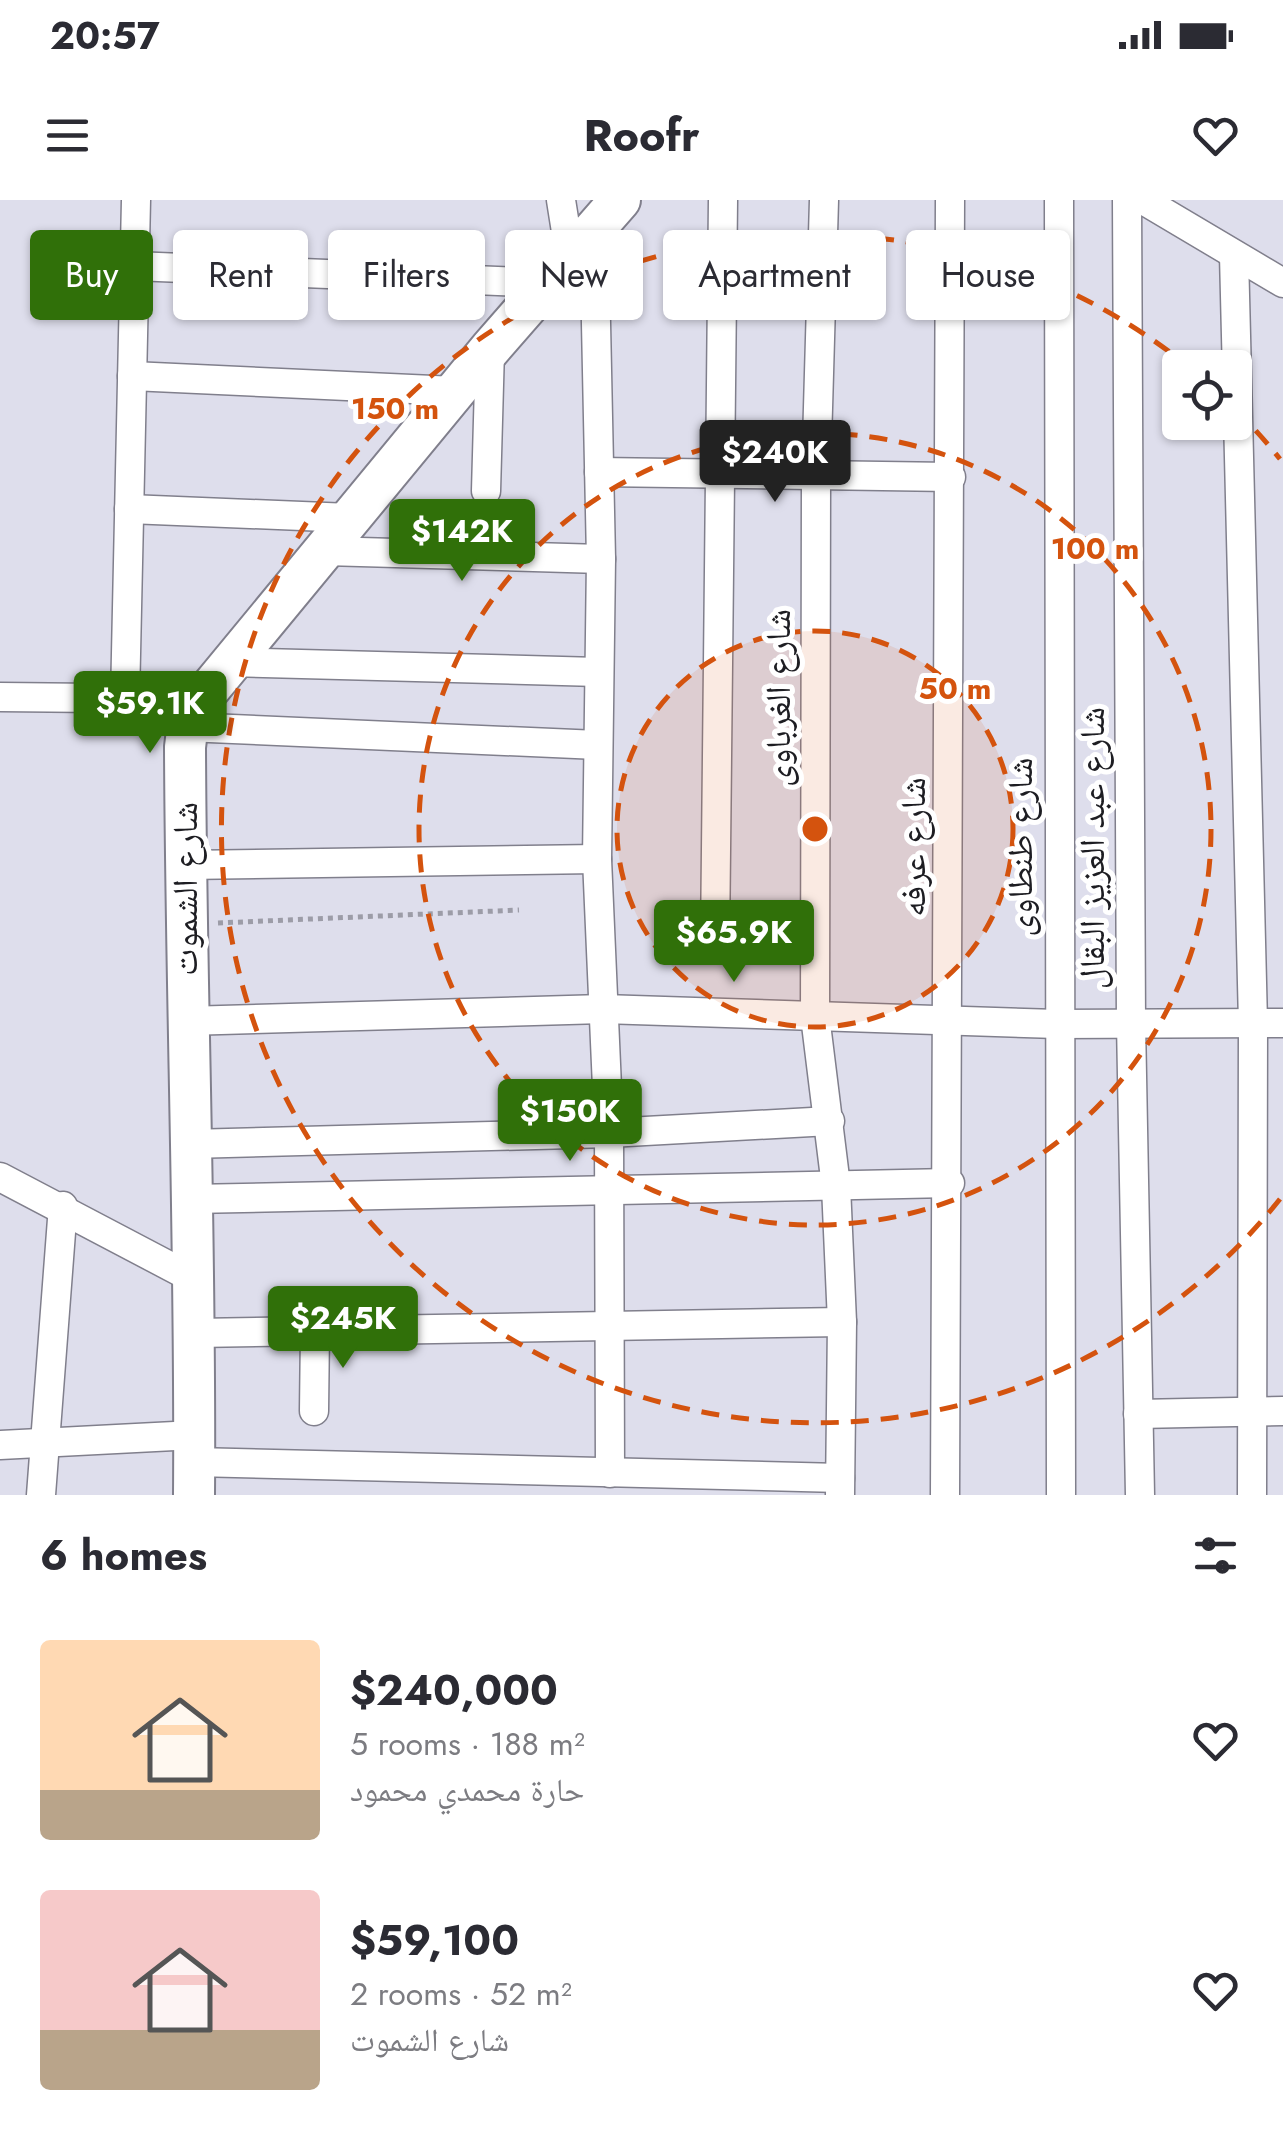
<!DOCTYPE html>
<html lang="en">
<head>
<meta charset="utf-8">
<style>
  :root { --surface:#fff; --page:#f2f2f3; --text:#2b2b33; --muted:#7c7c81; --accent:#307009 }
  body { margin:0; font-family:Jost,"Noto Naskh Arabic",sans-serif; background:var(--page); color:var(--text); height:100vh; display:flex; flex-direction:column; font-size:38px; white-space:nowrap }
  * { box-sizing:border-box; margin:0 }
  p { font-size:32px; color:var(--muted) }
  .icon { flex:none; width:55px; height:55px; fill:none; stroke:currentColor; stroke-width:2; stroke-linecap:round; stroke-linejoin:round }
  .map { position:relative; height:1295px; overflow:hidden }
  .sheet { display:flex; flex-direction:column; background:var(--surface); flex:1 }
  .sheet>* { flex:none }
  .banner { position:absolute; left:30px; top:30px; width:1225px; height:90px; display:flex; gap:20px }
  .controls { position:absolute; left:1162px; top:150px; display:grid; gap:20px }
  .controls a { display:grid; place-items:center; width:90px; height:90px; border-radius:10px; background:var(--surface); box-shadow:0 2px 8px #0004; font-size:50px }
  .price { position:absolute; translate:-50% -85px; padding:0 22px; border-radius:10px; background:var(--accent); color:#fff; font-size:32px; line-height:65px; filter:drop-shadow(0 2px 5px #0008) }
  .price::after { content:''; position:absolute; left:50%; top:60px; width:30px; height:22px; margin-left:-15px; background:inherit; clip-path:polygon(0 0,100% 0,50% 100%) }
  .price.on { background:#222; color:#fff }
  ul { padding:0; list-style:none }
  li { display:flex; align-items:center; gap:30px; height:250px; padding:0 40px }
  li span { display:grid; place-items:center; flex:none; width:280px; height:200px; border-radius:10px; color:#555 }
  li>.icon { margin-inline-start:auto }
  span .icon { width:120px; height:120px; fill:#fffc; stroke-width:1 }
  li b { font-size:42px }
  h2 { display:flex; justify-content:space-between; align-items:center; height:120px; padding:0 40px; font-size:42px }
  .tag { padding:0 35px; border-radius:10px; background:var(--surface); box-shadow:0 2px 8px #0004; font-size:35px; line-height:90px }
  .tag.on { background:var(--accent); color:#fff }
  .status { display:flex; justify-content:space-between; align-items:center; height:70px; padding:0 50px; background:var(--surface); direction:ltr }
  .status svg { height:28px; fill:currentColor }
  header { display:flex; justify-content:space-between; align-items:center; height:130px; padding:0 40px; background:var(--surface); font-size:45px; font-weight:700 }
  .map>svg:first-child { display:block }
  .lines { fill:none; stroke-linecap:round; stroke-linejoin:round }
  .street-casing { stroke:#807f8c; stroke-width:31 }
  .secondary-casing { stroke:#807f8c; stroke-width:44 }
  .path { stroke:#9c9ca7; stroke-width:5; stroke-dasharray:5 5; stroke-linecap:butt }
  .street { stroke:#fff; stroke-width:28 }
  .secondary { stroke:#fff; stroke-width:40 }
  .ring { fill:none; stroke:#d4530e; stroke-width:5; stroke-dasharray:18 12 }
  .labels { text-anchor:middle; stroke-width:10; stroke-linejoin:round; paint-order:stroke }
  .street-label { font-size:35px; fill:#1d1d22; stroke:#fff }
  .centre { fill:#d4530e; stroke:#fff; stroke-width:5 }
  .ring-label { font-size:30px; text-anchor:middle; font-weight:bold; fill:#d4530e; stroke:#fff; stroke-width:10; stroke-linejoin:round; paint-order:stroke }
</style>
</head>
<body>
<div class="status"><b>20:57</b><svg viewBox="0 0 49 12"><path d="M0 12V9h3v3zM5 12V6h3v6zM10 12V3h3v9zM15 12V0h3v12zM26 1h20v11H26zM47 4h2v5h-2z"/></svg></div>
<header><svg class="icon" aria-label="menu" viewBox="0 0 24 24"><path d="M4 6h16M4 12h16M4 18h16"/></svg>Roofr<svg class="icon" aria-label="heart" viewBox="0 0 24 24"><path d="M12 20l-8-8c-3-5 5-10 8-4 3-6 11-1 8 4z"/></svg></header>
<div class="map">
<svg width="1283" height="1295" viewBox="0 0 1283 1295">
  <rect width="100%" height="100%" fill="#dedeec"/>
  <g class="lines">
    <g class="street-casing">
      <g id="street">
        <polyline points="561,0 570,57"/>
        <polyline points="824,0 816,277 815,816 836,986 842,1122 840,1295"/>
        <polyline points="1059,0 1061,1295"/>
        <polyline points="1127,0 1131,823 1140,1295"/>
        <polyline points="1143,0 1283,83"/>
        <polyline points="594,29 601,359 597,659 609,933 610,1273"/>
        <polyline points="1234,55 1253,823 1252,1295"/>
        <polyline points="134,66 547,83"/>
        <polyline points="132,176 455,191"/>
        <polyline points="599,272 951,277"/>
        <polyline points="486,291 490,149"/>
        <polyline points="129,309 350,318"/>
        <polyline points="325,351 601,359"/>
        <polyline points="229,462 598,472"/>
        <polyline points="0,497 198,499"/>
        <polyline points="125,499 136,0"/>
        <polyline points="186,527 598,545"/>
        <polyline points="185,665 597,659"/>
        <polyline points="715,742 723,0"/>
        <polyline points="186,821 603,809 1057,824 1283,823"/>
        <polyline points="190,944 609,933 830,921"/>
        <polyline points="0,977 196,1080"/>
        <polyline points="191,999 950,983"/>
        <polyline points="196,1133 842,1122"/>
        <polyline points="314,1211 315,1131"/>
        <polyline points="1138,1214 1283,1211"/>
        <polyline points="0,1245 194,1235"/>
        <polyline points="194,1262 840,1278"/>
        <polyline points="41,1295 63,1006"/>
        <polyline points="945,1295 950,0"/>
      </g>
    </g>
    <g class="secondary-casing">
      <path id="secondary" d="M194,1295C196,1046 186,797 185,547L189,514L490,149L620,0"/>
    </g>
    <polyline class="path" points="218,723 519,710"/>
    <use href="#street" class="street"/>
    <use href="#secondary" class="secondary"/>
  </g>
  <circle cx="815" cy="629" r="198" fill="#d4530e" fill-opacity=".12"/>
  <g class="ring">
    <circle cx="815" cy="629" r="198"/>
    <circle cx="815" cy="629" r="396"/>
    <path d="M1280 999A594 594 0 1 1 1189 167M1235 209A594 594 0 0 1 1280 259"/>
  </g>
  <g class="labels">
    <g class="street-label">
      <text transform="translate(778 498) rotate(-90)" y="12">شارع الغرباوى</text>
      <text transform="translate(913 647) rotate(-90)" y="12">شارع عرفه</text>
      <text transform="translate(1020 647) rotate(-90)" y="12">شارع طنطاوى</text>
      <text transform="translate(1092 648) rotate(-90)" y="12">شارع عبد العزيز البقال</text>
      <text transform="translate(185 689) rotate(-90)" y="12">شارع الشموت</text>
    </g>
  </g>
  <circle cx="815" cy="629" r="15" class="centre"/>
  <g class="ring-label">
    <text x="395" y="219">150 m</text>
    <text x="1095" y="359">100 m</text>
    <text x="955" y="499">50 m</text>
  </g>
</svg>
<div class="controls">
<a><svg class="icon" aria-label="locate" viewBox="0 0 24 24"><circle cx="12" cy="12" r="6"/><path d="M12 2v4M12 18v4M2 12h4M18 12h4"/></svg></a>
</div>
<b class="price on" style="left:775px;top:305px">$240K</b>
<b class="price" style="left:462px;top:384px">$142K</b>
<b class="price" style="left:150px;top:556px">$59.1K</b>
<b class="price" style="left:734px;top:785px">$65.9K</b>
<b class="price" style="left:570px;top:964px">$150K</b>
<b class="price" style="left:343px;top:1171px">$245K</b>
<div class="banner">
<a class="tag on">Buy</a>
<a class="tag">Rent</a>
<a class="tag">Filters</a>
<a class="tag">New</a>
<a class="tag">Apartment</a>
<a class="tag">House</a>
</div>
</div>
<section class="sheet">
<h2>6 homes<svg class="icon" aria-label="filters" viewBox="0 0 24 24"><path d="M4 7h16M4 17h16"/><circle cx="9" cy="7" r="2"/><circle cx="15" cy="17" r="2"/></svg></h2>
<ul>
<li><span style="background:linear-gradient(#ffd9b3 75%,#b9a48a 0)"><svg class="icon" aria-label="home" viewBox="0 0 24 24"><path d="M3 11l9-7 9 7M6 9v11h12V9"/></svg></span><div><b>$240,000</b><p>5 rooms · 188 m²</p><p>حارة محمدي محمود</p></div><svg class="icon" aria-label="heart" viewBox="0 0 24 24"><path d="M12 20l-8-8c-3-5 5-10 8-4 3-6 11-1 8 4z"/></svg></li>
<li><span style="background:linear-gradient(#f6c9c9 70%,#b9a48a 0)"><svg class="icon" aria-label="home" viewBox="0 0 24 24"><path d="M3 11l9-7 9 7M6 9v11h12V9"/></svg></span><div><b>$59,100</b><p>2 rooms · 52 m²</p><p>شارع الشموت</p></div><svg class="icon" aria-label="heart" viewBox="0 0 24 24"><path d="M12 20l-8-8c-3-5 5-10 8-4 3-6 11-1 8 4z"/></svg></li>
</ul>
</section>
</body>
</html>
